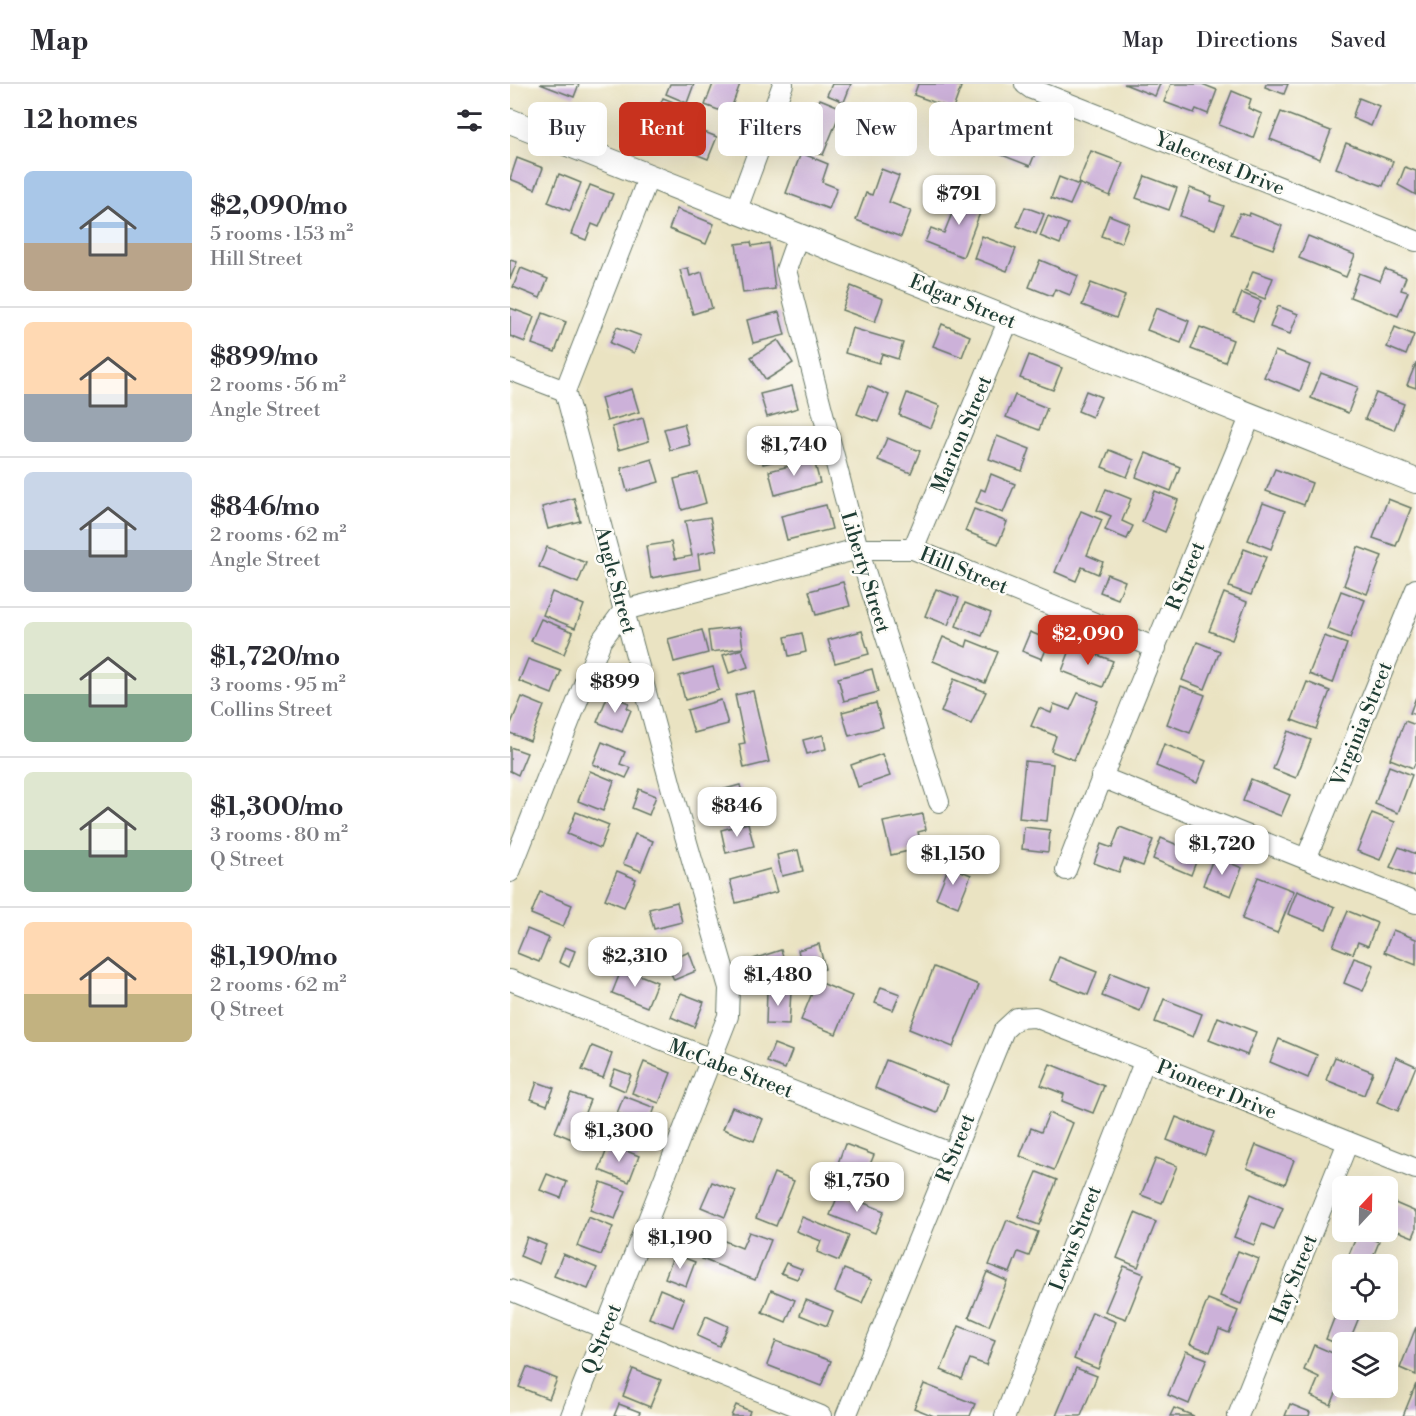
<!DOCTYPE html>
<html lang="en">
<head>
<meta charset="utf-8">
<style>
  :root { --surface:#fff; --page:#f7f7f7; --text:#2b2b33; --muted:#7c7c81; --line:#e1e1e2; --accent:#c8321e }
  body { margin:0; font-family:"Libre Bodoni",serif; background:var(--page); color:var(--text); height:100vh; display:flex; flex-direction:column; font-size:22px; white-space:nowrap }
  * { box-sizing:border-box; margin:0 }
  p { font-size:20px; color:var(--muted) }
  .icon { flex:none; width:33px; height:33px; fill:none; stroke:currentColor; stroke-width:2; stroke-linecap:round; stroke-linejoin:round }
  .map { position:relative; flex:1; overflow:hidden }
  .details { display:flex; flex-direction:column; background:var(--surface); width:510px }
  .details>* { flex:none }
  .hud { position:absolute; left:18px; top:18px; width:570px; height:54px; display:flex; gap:12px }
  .needle { width:39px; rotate:22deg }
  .tools { position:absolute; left:822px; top:1092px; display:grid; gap:12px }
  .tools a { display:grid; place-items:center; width:66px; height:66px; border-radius:9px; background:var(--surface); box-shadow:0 6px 24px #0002; font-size:30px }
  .price { position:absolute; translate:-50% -51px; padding:0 14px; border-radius:12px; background:#fff; color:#222; font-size:20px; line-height:39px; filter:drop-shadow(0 2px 3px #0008) }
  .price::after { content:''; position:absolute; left:50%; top:36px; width:18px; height:14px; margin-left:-9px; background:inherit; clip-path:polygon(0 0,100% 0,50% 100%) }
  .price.on { background:var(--accent); color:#fff }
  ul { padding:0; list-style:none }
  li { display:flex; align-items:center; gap:18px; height:150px; padding:0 24px }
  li+li { border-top:2px solid var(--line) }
  li span { display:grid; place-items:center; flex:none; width:168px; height:120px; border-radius:9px; color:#555 }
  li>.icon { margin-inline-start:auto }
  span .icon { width:72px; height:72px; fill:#fffc; stroke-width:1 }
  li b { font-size:26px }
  h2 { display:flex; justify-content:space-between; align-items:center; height:72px; padding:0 24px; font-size:26px }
  .tag { padding:0 21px; border-radius:9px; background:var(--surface); box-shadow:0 6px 24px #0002; font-size:21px; line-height:54px }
  .tag.on { background:var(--accent); color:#fff }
  header { display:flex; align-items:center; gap:36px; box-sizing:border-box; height:84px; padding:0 30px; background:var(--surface); border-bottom:2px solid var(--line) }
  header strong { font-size:28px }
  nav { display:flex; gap:33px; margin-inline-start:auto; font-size:21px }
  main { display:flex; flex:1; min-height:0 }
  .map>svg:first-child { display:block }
  .building { fill:#ccb1d9 }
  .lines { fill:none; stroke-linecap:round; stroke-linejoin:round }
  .minor-casing { stroke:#676; stroke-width:22 }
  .tertiary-casing { stroke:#676; stroke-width:26 }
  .minor { stroke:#fff; stroke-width:20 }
  .tertiary { stroke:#fff; stroke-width:24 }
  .labels { text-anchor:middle; stroke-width:5; stroke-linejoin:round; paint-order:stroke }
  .street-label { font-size:20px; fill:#1f3d34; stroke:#fdfcf7 }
</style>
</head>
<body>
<header>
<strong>Map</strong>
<nav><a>Map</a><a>Directions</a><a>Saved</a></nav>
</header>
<main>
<section class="details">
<h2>12 homes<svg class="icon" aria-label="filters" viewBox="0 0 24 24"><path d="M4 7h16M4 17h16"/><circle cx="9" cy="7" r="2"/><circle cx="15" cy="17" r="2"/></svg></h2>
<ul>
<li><span style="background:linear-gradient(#a9c7e8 60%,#b9a48a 0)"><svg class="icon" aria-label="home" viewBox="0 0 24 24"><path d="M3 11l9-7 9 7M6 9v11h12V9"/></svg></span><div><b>$2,090/mo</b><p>5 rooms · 153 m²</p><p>Hill Street</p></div></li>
<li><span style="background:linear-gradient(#ffd9b3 60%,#9aa5b1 0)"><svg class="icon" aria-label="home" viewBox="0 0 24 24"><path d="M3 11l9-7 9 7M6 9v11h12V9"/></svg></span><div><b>$899/mo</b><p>2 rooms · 56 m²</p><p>Angle Street</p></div></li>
<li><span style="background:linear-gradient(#c9d6e8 65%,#9aa5b1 0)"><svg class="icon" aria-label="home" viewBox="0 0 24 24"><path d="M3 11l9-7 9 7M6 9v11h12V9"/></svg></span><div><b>$846/mo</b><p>2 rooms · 62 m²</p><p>Angle Street</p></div></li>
<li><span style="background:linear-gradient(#dfe7d0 60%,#7fa58c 0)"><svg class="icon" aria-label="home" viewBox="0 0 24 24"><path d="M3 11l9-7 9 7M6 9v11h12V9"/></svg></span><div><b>$1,720/mo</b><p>3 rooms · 95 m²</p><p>Collins Street</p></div></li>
<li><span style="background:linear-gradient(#dfe7d0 65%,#7fa58c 0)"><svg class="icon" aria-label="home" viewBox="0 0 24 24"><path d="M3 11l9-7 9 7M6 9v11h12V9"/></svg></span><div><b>$1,300/mo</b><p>3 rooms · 80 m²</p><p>Q Street</p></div></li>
<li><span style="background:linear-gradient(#ffd9b3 60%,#c2b280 0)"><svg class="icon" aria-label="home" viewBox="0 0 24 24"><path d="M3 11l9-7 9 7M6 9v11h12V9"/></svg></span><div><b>$1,190/mo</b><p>2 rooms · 62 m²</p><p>Q Street</p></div></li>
</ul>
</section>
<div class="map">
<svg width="906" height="1332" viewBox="0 0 906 1332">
  <rect width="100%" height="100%" fill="#fdfcf7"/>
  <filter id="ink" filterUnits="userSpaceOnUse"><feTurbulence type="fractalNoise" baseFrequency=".0167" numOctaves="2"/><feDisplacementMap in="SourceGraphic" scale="12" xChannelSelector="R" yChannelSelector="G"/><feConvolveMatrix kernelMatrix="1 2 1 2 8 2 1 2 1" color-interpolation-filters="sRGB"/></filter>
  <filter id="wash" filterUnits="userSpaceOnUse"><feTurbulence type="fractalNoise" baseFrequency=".008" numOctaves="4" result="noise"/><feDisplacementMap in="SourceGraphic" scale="24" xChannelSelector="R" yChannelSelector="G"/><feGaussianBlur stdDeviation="1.35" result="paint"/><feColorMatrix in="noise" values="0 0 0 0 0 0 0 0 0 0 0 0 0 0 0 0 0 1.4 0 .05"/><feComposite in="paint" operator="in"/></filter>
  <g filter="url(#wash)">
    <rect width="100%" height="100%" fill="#eae3c2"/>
    <g id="blocks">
      <g class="building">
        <polygon points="30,0 69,0 64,13"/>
        <polygon points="160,0 184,0 177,19 156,10"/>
        <polygon points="203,0 230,0 219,30 195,21"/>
        <polygon points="322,0 341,0 334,18 317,11"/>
        <polygon points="408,0 443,0 451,3 443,25 404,11"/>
        <polygon points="614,0 650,0 645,12"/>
        <polygon points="661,0 692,0 707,6 698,30 686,25 684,29 654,18"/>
        <polygon points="756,0 778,0 774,10 755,3"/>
        <polygon points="722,7 741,15 738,24 752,30 743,54 709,41"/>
        <polygon points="153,14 174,22 166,42 145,34"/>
        <polygon points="849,14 869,22 861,42 842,34"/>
        <polygon points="310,15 332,24 313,71 296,64 303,48 297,46"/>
        <polygon points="461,28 531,55 520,82 451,55"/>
        <polygon points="771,28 821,47 810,75 760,55"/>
        <polygon points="174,40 207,53 198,75 165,62"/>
        <polygon points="836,59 883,77 873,102 826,84"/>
        <polygon points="581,67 613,79 600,112 568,99"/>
        <polygon points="291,69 318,80 312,98 327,104 319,125 276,109"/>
        <polygon points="7,74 33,84 25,105 0,95"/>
        <polygon points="895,83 906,87 906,111 888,101"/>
        <polygon points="371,85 389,92 379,118 401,127 391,153 346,136 356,109 362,111"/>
        <polygon points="49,90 71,99 60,127 38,118"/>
        <polygon points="635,92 667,104 659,126 626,114"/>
        <polygon points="549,93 569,101 560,121 541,114"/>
        <polygon points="80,101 103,110 89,143 82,140 76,156 61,150"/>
        <polygon points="680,104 702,112 700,117 714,122 705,145 670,132"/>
        <polygon points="451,107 475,116 453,173 415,158 421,144 434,149"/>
        <polygon points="515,123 534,130 526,150 507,142"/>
        <polygon points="167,125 204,140 196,160 159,145"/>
        <polygon points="730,129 739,132 740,129 772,142 763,165 721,150"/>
        <polygon points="599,131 619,139 611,159 591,152"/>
        <polygon points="538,132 558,140 550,160 530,152"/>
        <polygon points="472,152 506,165 497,187 464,174"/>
        <polygon points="798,152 845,171 836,193 789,174"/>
        <polygon points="241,158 242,162 259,159 265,205 233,209 226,160"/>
        <polygon points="0,176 7,178 0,195"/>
        <polygon points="530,176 568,192 560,211 545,205 542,212 519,203"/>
        <polygon points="11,184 38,195 30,214 3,203"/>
        <polygon points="178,184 180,192 192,188 202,224 183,230 170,186"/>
        <polygon points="875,185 896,193 891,206 898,208 888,232 840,213 849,189 870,197"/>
        <polygon points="743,187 763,194 755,215 735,207"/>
        <polygon points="581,199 615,212 606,234 572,221"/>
        <polygon points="341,202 373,215 365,238 332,226"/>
        <polygon points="732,209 751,217 743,237 724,229"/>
        <polygon points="768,222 788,230 780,250 760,243"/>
        <polygon points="0,224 24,233 15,258 0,252"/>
        <polygon points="646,224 679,237 671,259 637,246"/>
        <polygon points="269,228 275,251 243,259 237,236"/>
        <polygon points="33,229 56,238 45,268 22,260"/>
        <polygon points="432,240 460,252 452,273 423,262"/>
        <polygon points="107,243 131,252 124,269 100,259"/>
        <polygon points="690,243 723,256 715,278 681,265"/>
        <polygon points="885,243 904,251 896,271 877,263"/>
        <polygon points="342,244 393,259 388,275 372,270 369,279 335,269"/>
        <polygon points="268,256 283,279 256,296 241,273"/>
        <polygon points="765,267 800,281 790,307 754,293"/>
        <polygon points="519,271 552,284 543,306 510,294"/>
        <polygon points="906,279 906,304 897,301"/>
        <polygon points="811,289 848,303 838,329 801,314"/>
        <polygon points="282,302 288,324 257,333 250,310"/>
        <polygon points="358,302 379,311 368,338 347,330"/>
        <polygon points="122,305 129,328 97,337 91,314"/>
        <polygon points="576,307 591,313 582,333 568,327"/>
        <polygon points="397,309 430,322 421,344 389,331"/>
        <polygon points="866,309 894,320 884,346 855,335"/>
        <polygon points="505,311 537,324 529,346 496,333"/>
        <polygon points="133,334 139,357 108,366 102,343"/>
        <polygon points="174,340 180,361 160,366 154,345"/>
        <polygon points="292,345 298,369 253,380 247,357"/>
        <polygon points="487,352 520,365 512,387 479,375"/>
        <polygon points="377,354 410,367 401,389 368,376"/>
        <polygon points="599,366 624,376 617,393 592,383"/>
        <polygon points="636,369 670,383 661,407 626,393"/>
        <polygon points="142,375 149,398 117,407 111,384"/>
        <polygon points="304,376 310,399 265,411 259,387"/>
        <polygon points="765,385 802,399 794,421 756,407"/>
        <polygon points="188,389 196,419 172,426 164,395"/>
        <polygon points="481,390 505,400 493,429 466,418 471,405 475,407"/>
        <polygon points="596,405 621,415 612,437 623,442 617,455 595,446 601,432 587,426"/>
        <polygon points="645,407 668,416 655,448 632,438"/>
        <polygon points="64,414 70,437 38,445 32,423"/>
        <polygon points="878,415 901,424 886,462 863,454"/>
        <polygon points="753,419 775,427 761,465 738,456"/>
        <polygon points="316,421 322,445 277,456 271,432"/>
        <polygon points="464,425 497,438 488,460 455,447"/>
        <polygon points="571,427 592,436 577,471 593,478 588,490 572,483 566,497 545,488"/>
        <polygon points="200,433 207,466 188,470 190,485 141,494 136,462 161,458 165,475 182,472 175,437"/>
        <polygon points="37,463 76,479 68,499 29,483"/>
        <polygon points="848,463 872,472 857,510 834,501"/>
        <polygon points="734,465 756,473 741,511 719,503"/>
        <polygon points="597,490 615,497 608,515 590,508"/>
        <polygon points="333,498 340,522 306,531 299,507"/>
        <polygon points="426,505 449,514 438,541 415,532"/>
        <polygon points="831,507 855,516 840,554 817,545"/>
        <polygon points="42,508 74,521 65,544 33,531"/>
        <polygon points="714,509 737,518 722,556 699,547"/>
        <polygon points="455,519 481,529 472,552 446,542"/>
        <polygon points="31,535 63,548 54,570 21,557"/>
        <polygon points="230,543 233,564 201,568 198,547"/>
        <polygon points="546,545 561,551 556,565 541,558"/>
        <polygon points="192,546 198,569 164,578 158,555"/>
        <polygon points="352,547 359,570 325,579 318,556"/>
        <polygon points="520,548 540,556 532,575 512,567"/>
        <polygon points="292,549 296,568 279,572 275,553"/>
        <polygon points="814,552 837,560 823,599 799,590"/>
        <polygon points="433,553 456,563 458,556 488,568 475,599 423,577"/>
        <polygon points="687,558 710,567 695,605 672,596"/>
        <polygon points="562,561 603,577 593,603 552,587"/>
        <polygon points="232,565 238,583 219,589 213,571"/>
        <polygon points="18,575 51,587 42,610 9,597"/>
        <polygon points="203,583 209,606 175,616 169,592"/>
        <polygon points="362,585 368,608 334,617 328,594"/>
        <polygon points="444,595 476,608 461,640 431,628"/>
        <polygon points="797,598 820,607 806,645 782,636"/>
        <polygon points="671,602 695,611 680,649 657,640"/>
        <polygon points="243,607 259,678 234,684 229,660 235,659 225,611"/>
        <polygon points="568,609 588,617 564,676 541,667 546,652 521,642 529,624 541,629 544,620 560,626"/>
        <polygon points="98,611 119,619 117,624 121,626 112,648 87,638"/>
        <polygon points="12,613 34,622 20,657 0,649 0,642"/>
        <polygon points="906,613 906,631 900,629"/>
        <polygon points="211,616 218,640 184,649 177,626"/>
        <polygon points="366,619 373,643 339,652 332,628"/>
        <polygon points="895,637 906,641 906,677 903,684 880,675"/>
        <polygon points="778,647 801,656 786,694 763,685"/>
        <polygon points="313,651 316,665 297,670 293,656"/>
        <polygon points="92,658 115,668 110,680 121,684 116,694 83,680"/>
        <polygon points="654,660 696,677 687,699 646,682"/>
        <polygon points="0,663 17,669 8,691 0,687"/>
        <polygon points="372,670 380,692 348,703 341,681"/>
        <polygon points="515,677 543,680 537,737 509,734"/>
        <polygon points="879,682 902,691 888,729 865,720"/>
        <polygon points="80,687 104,697 93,727 68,717"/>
        <polygon points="741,695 780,711 771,732 733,717"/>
        <polygon points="230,701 238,729 212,736 204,708"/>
        <polygon points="129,705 146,712 139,731 122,724"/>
        <polygon points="66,728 99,741 90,764 57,750"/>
        <polygon points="862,729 885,738 870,776 847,767"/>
        <polygon points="413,730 416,746 408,748 412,764 381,771 373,738"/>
        <polygon points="238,739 244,762 216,769 211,746"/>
        <polygon points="514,743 540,746 538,768 512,765"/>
        <polygon points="610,743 643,756 633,782 614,775 609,788 584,779 591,760 602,764"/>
        <polygon points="125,750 143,757 131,787 113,780"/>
        <polygon points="651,754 689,770 681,791 643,775"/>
        <polygon points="889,763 906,770 906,786 904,792 880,783"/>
        <polygon points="288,766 293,787 272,792 267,771"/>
        <polygon points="704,772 732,784 721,812 693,801"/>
        <polygon points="439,782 461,791 448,823 426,814"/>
        <polygon points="260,785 267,808 226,819 220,796"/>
        <polygon points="107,787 126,795 114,823 95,815"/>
        <polygon points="748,793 784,807 767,849 732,835"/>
        <polygon points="787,807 825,823 816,845 778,830"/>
        <polygon points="30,808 62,821 53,843 21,830"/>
        <polygon points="167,818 172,838 144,845 139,825"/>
        <polygon points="838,827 867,839 858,862 848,858 843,870 823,862"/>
        <polygon points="17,845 39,854 29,878 7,869"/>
        <polygon points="883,846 906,855 906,881 874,868"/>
        <polygon points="309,860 315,885 294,891 288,866"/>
        <polygon points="55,863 65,867 59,883 49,878"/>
        <polygon points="271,866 278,888 250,897 243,875"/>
        <polygon points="179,868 186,887 164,896 156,878"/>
        <polygon points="549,873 587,888 578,911 540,896"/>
        <polygon points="844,874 864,881 853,907 834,899"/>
        <polygon points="424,883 469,901 443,963 399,945"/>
        <polygon points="112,884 147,898 137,923 102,909"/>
        <polygon points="601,889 639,904 630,927 592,912"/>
        <polygon points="307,897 342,912 326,950 291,936"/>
        <polygon points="371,903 390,910 383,926 365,919"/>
        <polygon points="257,906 281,907 279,941 256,940"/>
        <polygon points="171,909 194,918 184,943 161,933"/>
        <polygon points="654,915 692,930 683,953 645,938"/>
        <polygon points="708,933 746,948 737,971 699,956"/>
        <polygon points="769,955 807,971 798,994 760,978"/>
        <polygon points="264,960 282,967 275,985 257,978"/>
        <polygon points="82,962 102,970 93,994 72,986"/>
        <polygon points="825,973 863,988 854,1011 816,996"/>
        <polygon points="886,973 906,982 888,1027 867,1018"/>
        <polygon points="376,976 438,1001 427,1029 365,1004"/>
        <polygon points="134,978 161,989 149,1019 122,1009"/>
        <polygon points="540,980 594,1002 583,1029 552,1017 554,1010 531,1001"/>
        <polygon points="105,985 121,991 115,1007 99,1000"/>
        <polygon points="27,998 44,1004 37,1021 21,1015"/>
        <polygon points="61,1009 80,1016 64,1056 45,1048"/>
        <polygon points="114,1012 145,1024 133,1054 113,1046 118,1034 107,1029"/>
        <polygon points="222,1023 253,1035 244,1057 213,1045"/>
        <polygon points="539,1029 563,1039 544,1086 510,1072 521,1044 531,1048"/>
        <polygon points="666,1033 704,1048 695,1071 657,1056"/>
        <polygon points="99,1060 129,1072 119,1098 89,1086"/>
        <polygon points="335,1060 364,1071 356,1090 328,1079"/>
        <polygon points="746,1061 784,1076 775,1100 737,1084"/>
        <polygon points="646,1074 667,1082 652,1119 631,1111"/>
        <polygon points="527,1088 547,1096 529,1141 508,1133"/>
        <polygon points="264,1089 284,1097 266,1142 246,1134"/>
        <polygon points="37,1090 57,1098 51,1114 30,1106"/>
        <polygon points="91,1098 116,1107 105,1135 80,1126"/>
        <polygon points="202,1098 226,1107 215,1133 191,1123"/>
        <polygon points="329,1109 374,1127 365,1149 320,1131"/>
        <polygon points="741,1110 773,1124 764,1145 752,1140 744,1161 724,1153"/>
        <polygon points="878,1116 906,1128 906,1146 903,1153 878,1143"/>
        <polygon points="625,1129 646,1138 628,1183 607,1174"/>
        <polygon points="78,1133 103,1143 91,1171 67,1162"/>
        <polygon points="292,1133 339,1152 329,1177 307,1168 311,1157 286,1147"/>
        <polygon points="497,1136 528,1148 519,1172 508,1168 500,1189 479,1181"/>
        <polygon points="239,1148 261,1156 245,1196 192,1175 202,1152 232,1164"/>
        <polygon points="848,1149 869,1158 860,1180 835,1180"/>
        <polygon points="17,1153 36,1161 29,1180 10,1172"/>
        <polygon points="728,1167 749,1175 731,1220 710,1212"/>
        <polygon points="53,1170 87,1184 78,1205 44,1192"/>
        <polygon points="164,1170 185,1178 176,1202 155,1194"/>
        <polygon points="276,1179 292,1185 287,1195 271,1189"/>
        <polygon points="614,1182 634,1190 616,1235 595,1227"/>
        <polygon points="334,1185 362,1196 352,1219 325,1208"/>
        <polygon points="477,1188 497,1197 479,1242 459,1233"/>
        <polygon points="150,1205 174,1215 163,1243 139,1234"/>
        <polygon points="261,1206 285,1216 276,1238 252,1228"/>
        <polygon points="832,1214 832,1226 852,1226 839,1258 832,1258 832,1262 816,1255"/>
        <polygon points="698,1215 728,1227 719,1249 709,1245 700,1268 680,1260"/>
        <polygon points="296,1216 323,1227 317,1242 290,1231"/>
        <polygon points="582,1228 606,1238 588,1285 564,1275"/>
        <polygon points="196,1232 218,1242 209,1262 187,1252"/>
        <polygon points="449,1242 485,1256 476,1281 460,1275 452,1295 431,1286"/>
        <polygon points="906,1243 906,1291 890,1284"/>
        <polygon points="266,1257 321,1277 311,1302 257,1281"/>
        <polygon points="804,1261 832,1273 832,1294 821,1321 801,1312 809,1293 794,1286"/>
        <polygon points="676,1267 697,1275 679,1320 658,1311"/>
        <polygon points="17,1283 47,1295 39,1315 9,1303"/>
        <polygon points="566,1284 587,1292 571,1332 546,1332"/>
        <polygon points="123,1285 151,1296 140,1323 113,1312"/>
        <polygon points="414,1300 465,1320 460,1332 424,1332 404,1324"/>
        <polygon points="906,1300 906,1332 893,1332"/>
        <polygon points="109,1320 130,1328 128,1332 104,1332"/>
        <polygon points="780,1320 800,1328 799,1332 775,1332"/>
        <polygon points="226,1321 240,1327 238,1332 221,1332"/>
        <polygon points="664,1324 684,1332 660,1332"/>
      </g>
    </g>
  </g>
  <g filter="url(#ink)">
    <use href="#blocks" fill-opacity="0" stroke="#676" stroke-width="1.5"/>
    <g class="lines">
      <g class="minor-casing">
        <g id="minor">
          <polyline points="515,0 522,5 906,157"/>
          <polyline points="226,128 273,0"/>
          <polyline points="288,152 276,186 348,465 429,718"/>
          <polyline points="0,286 55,307"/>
          <polyline points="403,465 499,235"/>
          <polyline points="591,693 906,819"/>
          <polyline points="796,775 906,505"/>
          <path d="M556,786C614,633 679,483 741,331"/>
          <polyline points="0,788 91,557 114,526 348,465 403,465 646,564"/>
          <polyline points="0,896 443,1070"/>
          <polyline points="0,1206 311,1332"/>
          <polyline points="61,1332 218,932 219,904 165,717 55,307 139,92"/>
          <polyline points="336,1332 494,946 507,934 525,933 906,1085"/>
          <polyline points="495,1332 635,976"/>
          <polyline points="728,1332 838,1058"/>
        </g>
      </g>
      <g class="tertiary-casing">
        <polyline id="tertiary" points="0,37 906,397"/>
      </g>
      <use href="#minor" class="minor"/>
      <use href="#tertiary" class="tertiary"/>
    </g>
  </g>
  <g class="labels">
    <g class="street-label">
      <text transform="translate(710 79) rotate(22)" y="7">Yalecrest Drive</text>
      <text transform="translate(453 217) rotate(22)" y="7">Edgar Street</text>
      <text transform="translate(451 350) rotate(-67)" y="7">Marion Street</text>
      <text transform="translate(454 486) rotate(22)" y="7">Hill Street</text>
      <text transform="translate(356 488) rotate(73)" y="7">Liberty Street</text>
      <text transform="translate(675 492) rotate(-68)" y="7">R Street</text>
      <text transform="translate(106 496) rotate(75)" y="7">Angle Street</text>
      <text transform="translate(851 640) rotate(-68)" y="7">Virginia Street</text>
      <text transform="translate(221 984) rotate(21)" y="7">McCabe Street</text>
      <text transform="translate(707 1005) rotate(22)" y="7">Pioneer Drive</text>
      <text transform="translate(445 1064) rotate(-68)" y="7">R Street</text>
      <text transform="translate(565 1154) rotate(-69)" y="7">Lewis Street</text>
      <text transform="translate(783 1195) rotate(-68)" y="7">Hay Street</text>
      <text transform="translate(91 1255) rotate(-68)" y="7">Q Street</text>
    </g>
  </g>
</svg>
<div class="tools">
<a><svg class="needle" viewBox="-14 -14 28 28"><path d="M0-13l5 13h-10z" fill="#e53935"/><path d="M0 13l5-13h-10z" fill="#7c7c81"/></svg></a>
<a><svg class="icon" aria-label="locate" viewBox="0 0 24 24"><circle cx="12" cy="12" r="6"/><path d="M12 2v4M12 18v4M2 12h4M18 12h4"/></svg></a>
<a><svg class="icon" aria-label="layers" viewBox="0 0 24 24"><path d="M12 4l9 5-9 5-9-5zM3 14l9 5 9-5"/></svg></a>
</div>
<b class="price" style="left:449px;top:142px">$791</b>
<b class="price" style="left:284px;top:393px">$1,740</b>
<b class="price on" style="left:578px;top:582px">$2,090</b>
<b class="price" style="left:105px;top:630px">$899</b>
<b class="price" style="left:227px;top:754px">$846</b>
<b class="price" style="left:712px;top:792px">$1,720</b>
<b class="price" style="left:443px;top:802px">$1,150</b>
<b class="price" style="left:125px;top:904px">$2,310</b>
<b class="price" style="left:268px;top:923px">$1,480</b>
<b class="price" style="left:109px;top:1079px">$1,300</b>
<b class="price" style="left:347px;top:1129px">$1,750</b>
<b class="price" style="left:170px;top:1186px">$1,190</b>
<div class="hud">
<a class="tag">Buy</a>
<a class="tag on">Rent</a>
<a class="tag">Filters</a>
<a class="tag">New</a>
<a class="tag">Apartment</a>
</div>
</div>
</main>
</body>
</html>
